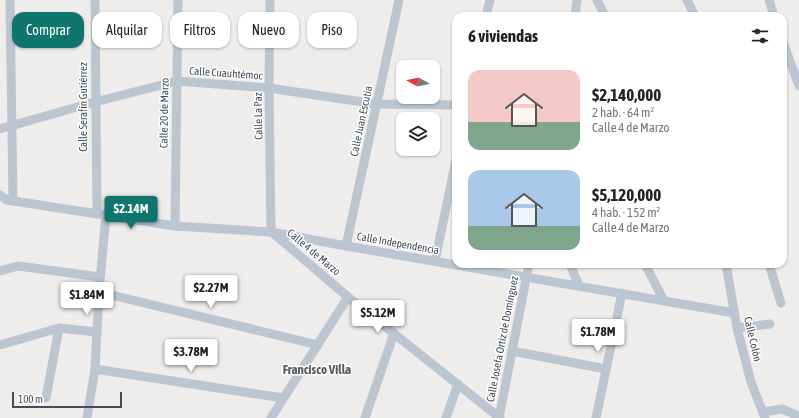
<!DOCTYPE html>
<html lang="es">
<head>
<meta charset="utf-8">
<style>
  :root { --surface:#fff; --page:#f6f6f6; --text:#222; --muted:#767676; --accent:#0f766e }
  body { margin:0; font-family:"Asap Condensed",sans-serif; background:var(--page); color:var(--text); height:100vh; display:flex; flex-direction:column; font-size:15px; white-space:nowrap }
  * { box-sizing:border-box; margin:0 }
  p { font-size:13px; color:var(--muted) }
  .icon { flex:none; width:22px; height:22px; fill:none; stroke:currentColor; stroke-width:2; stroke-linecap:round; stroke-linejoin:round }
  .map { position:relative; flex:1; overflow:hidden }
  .panel { position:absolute; left:452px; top:12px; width:335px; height:256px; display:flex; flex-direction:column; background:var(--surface); border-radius:12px; box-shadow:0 1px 3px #0004 }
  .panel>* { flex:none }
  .guide { position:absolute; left:12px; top:12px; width:380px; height:36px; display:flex; gap:8px }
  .needle { width:26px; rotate:278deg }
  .fabs { position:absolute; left:396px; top:60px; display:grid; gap:8px }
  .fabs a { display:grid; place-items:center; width:44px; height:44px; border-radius:8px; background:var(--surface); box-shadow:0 1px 3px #0004; font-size:20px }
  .scale { position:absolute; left:12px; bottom:10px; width:110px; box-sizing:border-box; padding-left:4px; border:2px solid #434e5b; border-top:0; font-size:11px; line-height:14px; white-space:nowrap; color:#434e5b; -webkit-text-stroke:3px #fff; paint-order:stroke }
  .price { position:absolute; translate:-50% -34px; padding:0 9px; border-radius:4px; background:#fff; color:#222; font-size:13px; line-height:26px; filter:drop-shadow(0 1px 2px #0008) }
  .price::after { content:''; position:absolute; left:50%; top:24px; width:12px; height:9px; margin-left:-6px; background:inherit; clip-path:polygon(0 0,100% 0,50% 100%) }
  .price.active { background:var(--accent); color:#fff }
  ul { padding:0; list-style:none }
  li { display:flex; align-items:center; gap:12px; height:100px; padding:0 16px }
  li span { display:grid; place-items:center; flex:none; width:112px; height:80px; border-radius:12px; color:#555 }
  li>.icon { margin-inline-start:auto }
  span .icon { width:48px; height:48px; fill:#fffc; stroke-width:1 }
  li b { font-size:17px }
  h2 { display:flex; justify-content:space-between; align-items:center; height:48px; padding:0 16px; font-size:17px }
  .chip { padding:0 14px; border-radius:12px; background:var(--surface); box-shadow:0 1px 3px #0004; font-size:14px; line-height:36px }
  .chip.active { background:var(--accent); color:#fff }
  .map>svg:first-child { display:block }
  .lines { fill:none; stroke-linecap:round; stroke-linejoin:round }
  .street { stroke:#bbc6d0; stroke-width:9 }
  .labels { text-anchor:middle; stroke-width:3; stroke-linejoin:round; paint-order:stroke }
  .street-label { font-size:11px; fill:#434e5b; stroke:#fff }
  .quarter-label { font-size:13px; font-weight:bold; fill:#585c61; stroke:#fff }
</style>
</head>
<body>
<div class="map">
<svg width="799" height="418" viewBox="0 0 799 418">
  <rect width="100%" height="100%" fill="#efecec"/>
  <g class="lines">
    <g class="street">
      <polyline points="10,0 13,201"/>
      <polyline points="95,0 97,214"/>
      <polyline points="270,0 269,88 271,232"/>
      <polyline points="597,0 605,16"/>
      <polyline points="687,0 695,16"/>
      <polyline points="769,0 774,16"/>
      <polyline points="486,16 490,0"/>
      <polyline points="575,16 577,0"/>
      <polyline points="783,42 799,86"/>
      <polyline points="0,129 95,102 177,81 269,88 376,104 456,105"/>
      <polyline points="0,195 7,200 175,226 271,232 346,246 734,313"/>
      <polyline points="175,226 178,0"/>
      <polyline points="273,233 348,297 500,418"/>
      <polyline points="346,246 399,0"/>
      <polyline points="435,261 456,160"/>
      <polyline points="570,264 579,286"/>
      <polyline points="645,264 664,301"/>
      <polyline points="726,264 737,328 751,382 765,418"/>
      <polyline points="769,264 781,303"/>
      <polyline points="0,271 18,266 100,277"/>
      <polyline points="99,292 318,345"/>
      <polyline points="737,328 770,324"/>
      <polyline points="0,345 59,328 97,332"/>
      <polyline points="512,351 606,369"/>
      <polyline points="95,369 283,398"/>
      <polyline points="46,398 59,328"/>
      <polyline points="763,412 782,409 799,416"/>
      <polyline points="87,418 95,369 99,292 106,215"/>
      <polyline points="271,418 348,297"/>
      <polyline points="365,418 394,333"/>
      <polyline points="446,418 458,384"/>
      <polyline points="499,418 529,264"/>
      <polyline points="596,418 622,293"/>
    </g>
  </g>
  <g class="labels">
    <g class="street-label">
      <text transform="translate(226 73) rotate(4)" y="4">Calle Cuauhtémoc</text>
      <text transform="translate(83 107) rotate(-90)" y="4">Calle Serafín Gutiérrez</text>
      <text transform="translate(164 113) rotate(-89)" y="4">Calle 20 de Marzo</text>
      <text transform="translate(258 116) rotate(-91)" y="4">Calle La Paz</text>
      <text transform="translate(361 121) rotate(-78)" y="4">Calle Juan Escutia</text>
      <text transform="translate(398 243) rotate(10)" y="4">Calle Independencia</text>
      <text transform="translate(314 252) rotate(40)" y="4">Calle 4 de Marzo</text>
      <text transform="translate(502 339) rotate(-79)" y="4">Calle Josefa Ortiz de Domínguez</text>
      <text transform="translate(753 339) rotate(77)" y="4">Calle Colón</text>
    </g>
    <g class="quarter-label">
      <text x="317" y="374">Francisco Villa</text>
    </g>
  </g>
</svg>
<div class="fabs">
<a><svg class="needle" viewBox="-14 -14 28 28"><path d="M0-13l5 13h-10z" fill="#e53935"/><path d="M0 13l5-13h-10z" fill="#767676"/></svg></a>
<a><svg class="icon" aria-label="layers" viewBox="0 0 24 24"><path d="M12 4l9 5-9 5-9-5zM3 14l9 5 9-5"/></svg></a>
</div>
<div class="scale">100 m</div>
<b class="price active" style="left:131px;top:230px">$2.14M</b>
<b class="price" style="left:211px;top:309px">$2.27M</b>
<b class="price" style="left:87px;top:316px">$1.84M</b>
<b class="price" style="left:378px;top:334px">$5.12M</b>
<b class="price" style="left:598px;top:353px">$1.78M</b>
<b class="price" style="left:191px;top:373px">$3.78M</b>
<div class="guide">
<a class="chip active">Comprar</a>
<a class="chip">Alquilar</a>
<a class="chip">Filtros</a>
<a class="chip">Nuevo</a>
<a class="chip">Piso</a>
</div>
<section class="panel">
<h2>6 viviendas<svg class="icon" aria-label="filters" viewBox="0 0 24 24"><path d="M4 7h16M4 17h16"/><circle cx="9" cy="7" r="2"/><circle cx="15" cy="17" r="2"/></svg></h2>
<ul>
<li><span style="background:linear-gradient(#f6c9c9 65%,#7fa58c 0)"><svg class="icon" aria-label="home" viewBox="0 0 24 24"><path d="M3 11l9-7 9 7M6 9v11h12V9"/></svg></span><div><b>$2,140,000</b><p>2 hab. · 64 m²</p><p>Calle 4 de Marzo</p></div></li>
<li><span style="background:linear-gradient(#a9c7e8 70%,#7fa58c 0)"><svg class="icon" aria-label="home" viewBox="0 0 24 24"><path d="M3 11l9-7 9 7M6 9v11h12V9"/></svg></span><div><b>$5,120,000</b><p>4 hab. · 152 m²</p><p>Calle 4 de Marzo</p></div></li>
</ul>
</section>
</div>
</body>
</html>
